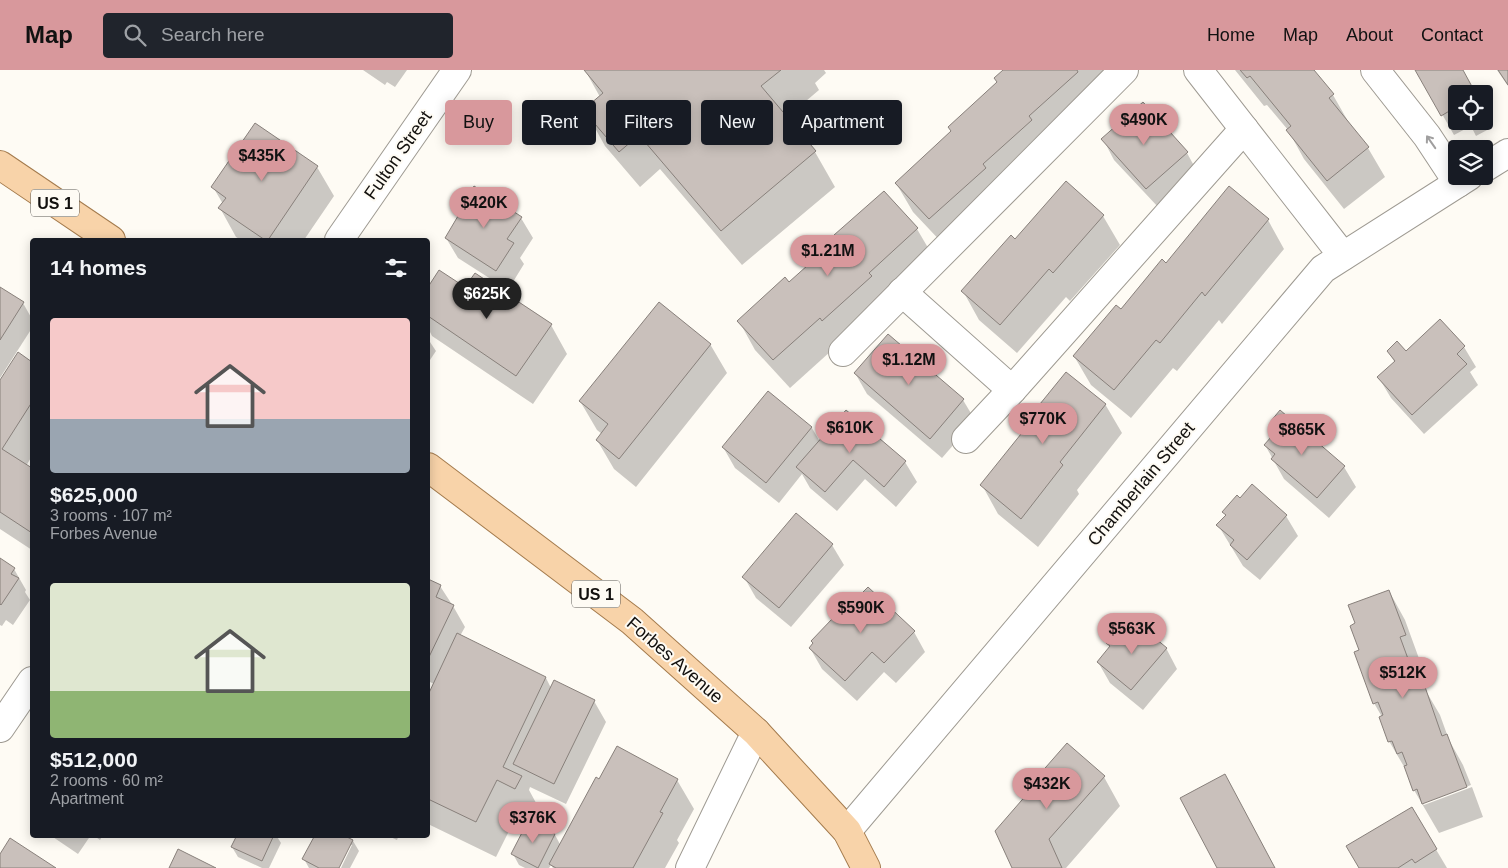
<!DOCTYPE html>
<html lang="en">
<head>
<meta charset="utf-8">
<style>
  :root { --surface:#171b24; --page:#20242c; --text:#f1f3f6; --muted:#9ea1a6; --accent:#d8989c }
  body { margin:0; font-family:Helvetica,sans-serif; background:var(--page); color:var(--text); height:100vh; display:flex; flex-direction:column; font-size:19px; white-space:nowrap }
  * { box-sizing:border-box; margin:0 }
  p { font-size:16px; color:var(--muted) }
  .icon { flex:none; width:28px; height:28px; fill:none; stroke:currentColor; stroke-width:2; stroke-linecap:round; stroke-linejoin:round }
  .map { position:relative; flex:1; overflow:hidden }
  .sheet { position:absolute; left:30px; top:168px; width:400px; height:600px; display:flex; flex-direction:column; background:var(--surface); border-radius:5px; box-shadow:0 2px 12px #0003 }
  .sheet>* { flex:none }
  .guide { position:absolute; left:445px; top:30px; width:475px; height:45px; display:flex; gap:10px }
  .tools { position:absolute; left:1448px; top:15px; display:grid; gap:10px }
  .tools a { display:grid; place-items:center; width:45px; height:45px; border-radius:5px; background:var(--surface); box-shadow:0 2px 12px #0003; font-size:25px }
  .price { position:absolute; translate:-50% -42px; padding:0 11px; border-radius:18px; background:var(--accent); color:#111; font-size:16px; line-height:32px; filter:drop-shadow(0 1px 2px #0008) }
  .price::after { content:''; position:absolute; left:50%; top:30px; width:15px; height:11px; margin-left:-8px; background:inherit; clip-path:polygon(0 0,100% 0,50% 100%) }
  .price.current { background:#222; color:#fff }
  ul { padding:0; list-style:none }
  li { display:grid; align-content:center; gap:10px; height:265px; padding:0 20px }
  li span { display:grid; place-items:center; height:155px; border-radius:5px; color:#555 }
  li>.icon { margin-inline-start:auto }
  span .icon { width:90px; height:90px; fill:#fffc; stroke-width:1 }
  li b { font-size:21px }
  h2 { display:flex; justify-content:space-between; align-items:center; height:60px; padding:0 20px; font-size:21px }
  .tag { padding:0 18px; border-radius:5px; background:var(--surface); box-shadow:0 2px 12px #0003; font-size:18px; line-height:45px }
  .tag.current { background:var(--accent); color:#111 }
  header { display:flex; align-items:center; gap:30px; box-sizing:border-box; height:70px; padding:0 25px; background:var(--accent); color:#111 }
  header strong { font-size:24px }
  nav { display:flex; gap:28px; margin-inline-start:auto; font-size:18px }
  .search { width:350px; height:45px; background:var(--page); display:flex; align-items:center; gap:12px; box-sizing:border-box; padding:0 18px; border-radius:5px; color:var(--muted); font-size:19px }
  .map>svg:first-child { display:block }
  .shadow { fill:#0003 }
  .building { fill:#c9c0bb; stroke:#88807b }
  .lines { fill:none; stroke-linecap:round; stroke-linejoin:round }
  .minor-casing { stroke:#9e9a92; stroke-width:30 }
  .major-casing { stroke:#a47b4d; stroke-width:30 }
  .minor { stroke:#fff; stroke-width:28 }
  .major { stroke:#f8d3a9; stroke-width:28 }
  .oneway { stroke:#a09f9f }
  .labels { text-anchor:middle; stroke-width:4; stroke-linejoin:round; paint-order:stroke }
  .shield { fill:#fefbf4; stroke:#595653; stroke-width:1 }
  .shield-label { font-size:16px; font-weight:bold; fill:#12100e }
  .street-label { font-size:18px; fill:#12100e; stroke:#fefbf4 }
</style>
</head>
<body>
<header>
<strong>Map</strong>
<div class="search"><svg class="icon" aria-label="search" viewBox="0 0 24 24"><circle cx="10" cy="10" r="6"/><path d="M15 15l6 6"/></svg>Search here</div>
<nav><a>Home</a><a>Map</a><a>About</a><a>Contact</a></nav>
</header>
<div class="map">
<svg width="1508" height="798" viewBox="0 0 1508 798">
  <rect width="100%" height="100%" fill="#fefbf4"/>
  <g class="shadow">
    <polygon points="363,0 407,0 395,17 387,12 385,15"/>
    <polygon points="585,0 824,0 826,3 815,13 819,20 786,48 815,82 835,117 742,195 660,99 640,117 605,76 585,40 600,27"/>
    <polygon points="1005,0 1124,0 946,177 913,142 896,113 952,62 998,13"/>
    <polygon points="1235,0 1312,0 1333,25 1349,53 1368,78 1385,107 1344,139 1304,89 1288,60 1267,35 1264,36"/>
    <polygon points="1417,0 1462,0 1456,24 1456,51 1484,51 1484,49 1489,59 1476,66 1471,56 1454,65"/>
    <polygon points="1497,0 1508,0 1508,16"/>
    <polygon points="1484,39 1488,47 1484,49"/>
    <polygon points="1103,69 1187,83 1198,103 1159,138 1114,90"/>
    <polygon points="317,97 334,126 304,170 241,170 236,167 220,138 223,134 213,117"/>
    <polygon points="1103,146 1120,175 1070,231 1066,227 1017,283 979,250 963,221 1015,171"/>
    <polygon points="521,148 533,168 520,188 524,194 508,220 458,188 446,168"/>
    <polygon points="1268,150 1284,179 1222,254 1219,250 1177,301 1173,298 1131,348 1091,315 1074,286 1166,194"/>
    <polygon points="917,159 934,188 790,318 755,280 739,251 789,214"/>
    <polygon points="439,202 465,219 551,255 567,284 533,334 432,266 428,258 428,219"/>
    <polygon points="0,218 23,233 32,249 32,258 0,308"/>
    <polygon points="1440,250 1464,277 1476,297 1470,302 1478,315 1424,364 1391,328 1379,308 1395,293 1388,281 1406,283"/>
    <polygon points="428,269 436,281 428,293"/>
    <polygon points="710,274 727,303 636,417 614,399 597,370 602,364 597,360 580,331"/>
    <polygon points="19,284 32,293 32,386 26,396 32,400 32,480 0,459 0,313"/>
    <polygon points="855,303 963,330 975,350 942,388 867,324"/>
    <polygon points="768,323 812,358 820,372 905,392 917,412 896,437 865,409 837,441 810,418 802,404 779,433 735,398 723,377"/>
    <polygon points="1105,334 1122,363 1077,420 1079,424 1038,477 998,444 982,415 1021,365 1019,361"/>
    <polygon points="1281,342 1344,397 1356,417 1329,448 1284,409 1265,375 1278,361 1272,351"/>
    <polygon points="1241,430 1286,446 1298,466 1260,510 1243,496 1218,455 1226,446 1224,442"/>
    <polygon points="832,475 844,495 791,557 756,528 744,507"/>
    <polygon points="0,490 14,499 26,520 25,522 30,530 13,555 6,550 2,556 0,555"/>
    <polygon points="428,510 440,516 453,536 465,557 460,566 546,608 551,618 594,631 606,652 566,734 530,717 529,720 541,742 535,755 555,765 561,776 677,710 694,739 677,770 679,773 665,798 553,798 551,795 549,798 525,798 519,795 513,784 529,751 517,745 496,787 428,754 428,627 434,614 428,611"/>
    <polygon points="1389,521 1405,550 1421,594 1416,596 1423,616 1440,645 1449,670 1463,695 1471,715 1422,733 1424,735 1472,717 1483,747 1439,763 1414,720 1406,700 1389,671 1382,647 1374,633 1360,581 1357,554"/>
    <polygon points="914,562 925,582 896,613 884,602 857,631 822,599 810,578 814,574"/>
    <polygon points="1116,571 1166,578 1177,599 1143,640 1110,613 1098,592 1111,578 1108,573"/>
    <polygon points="1104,707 1120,736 1066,798 1013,798 1029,725 1026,721"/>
    <polygon points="1412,739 1447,798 1360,798"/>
    <polygon points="50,765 91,765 78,784"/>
    <polygon points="93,765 103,765 100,770"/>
    <polygon points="238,765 276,765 281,773 269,798 262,798 238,787 232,777"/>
    <polygon points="316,765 341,765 353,771 359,781 350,798 341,798 352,775 349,775 338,798 309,798 304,789"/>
    <polygon points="386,765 399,765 397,770"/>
  </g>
  <g class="building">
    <polygon points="584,0 781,0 761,16 816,81 721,161 639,65 619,82 583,40 603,23"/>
    <polygon points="1003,0 1077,0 1078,2 1029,46 1032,50 983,94 986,98 929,149 895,113 951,61 948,57 997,12 994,8"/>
    <polygon points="1240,0 1314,0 1334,24 1329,28 1369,77 1327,111 1286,60 1291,56 1250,6 1247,8"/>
    <polygon points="1415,0 1463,0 1476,24 1456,24 1456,37 1441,46"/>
    <polygon points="1498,0 1508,0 1508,15"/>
    <polygon points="1143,32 1188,82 1146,119 1101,69"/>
    <polygon points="255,53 318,96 268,170 265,170 218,138 226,128 211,117"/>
    <polygon points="1066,111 1104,145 1053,203 1049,199 1000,255 961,221 1011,165 1015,169"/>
    <polygon points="474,116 522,147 507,169 514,173 496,201 445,168 458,146 457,144"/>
    <polygon points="1229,116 1269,149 1205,226 1202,222 1160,273 1156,270 1114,320 1073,286 1116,235 1121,239 1162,189 1166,193"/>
    <polygon points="884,121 918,158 869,203 872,206 822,251 820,248 773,290 737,251 785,207 789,212 837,169 834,165"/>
    <polygon points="439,200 465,217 475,203 552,254 516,306 428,246 428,217"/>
    <polygon points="0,217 24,232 0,270"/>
    <polygon points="659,232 711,274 619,389 596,370 608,354 579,331"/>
    <polygon points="1440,249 1465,276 1457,284 1467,294 1412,345 1377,307 1395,291 1387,281 1397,271 1406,281"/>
    <polygon points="888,264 964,329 930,369 854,303"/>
    <polygon points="18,282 32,292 32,332 2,379 32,398 32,463 0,442 0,310"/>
    <polygon points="1066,302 1106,334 1060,392 1063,395 1021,449 980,415 1021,364 1018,361"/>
    <polygon points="768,321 812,357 766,413 722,377"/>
    <polygon points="846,340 906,391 884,417 853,390 825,422 796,397"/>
    <polygon points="1280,340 1345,396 1317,428 1271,389 1275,384 1264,375 1279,358 1271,351"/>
    <polygon points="1252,414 1287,445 1247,490 1230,475 1234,470 1216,455 1226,445 1222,442 1237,425 1240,428"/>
    <polygon points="796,443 833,474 779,538 742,507"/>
    <polygon points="0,488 15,498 11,504 19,508 1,535 0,534"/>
    <polygon points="428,509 441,515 436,527 454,535 428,589"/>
    <polygon points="868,517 915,561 884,593 872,582 845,611 809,578 813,573 811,571 853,527 855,530"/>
    <polygon points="1389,520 1406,565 1400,567 1418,616 1424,614 1442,666 1447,664 1467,717 1422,734 1417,719 1413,721 1404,696 1407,695 1402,682 1397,684 1392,671 1388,672 1379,647 1383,645 1378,632 1373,634 1354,582 1359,580 1350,556 1355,553 1348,535"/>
    <polygon points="1133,550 1167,578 1131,620 1097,592 1110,576 1106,573 1112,566 1116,570"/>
    <polygon points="457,563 546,607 503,697 522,706 515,719 497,710 476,752 428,729 428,625"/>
    <polygon points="554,610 595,630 554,714 513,694"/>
    <polygon points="1067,673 1105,706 1049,769 1062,798 1012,798 995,761 1028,723 1025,721"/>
    <polygon points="617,676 678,709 660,742 663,743 633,798 556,798 549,794 596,707 599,709"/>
    <polygon points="1225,704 1275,798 1217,798 1180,728"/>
    <polygon points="1412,737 1437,779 1415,793 1412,789 1398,798 1359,798 1346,776"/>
    <polygon points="528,751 555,764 538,798 511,784"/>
    <polygon points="237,765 274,765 262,791 231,777"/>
    <polygon points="315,765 343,765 353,770 339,798 319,798 302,789"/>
    <polygon points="10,768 56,798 0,798 0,784"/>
    <polygon points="178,779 216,798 169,798"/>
  </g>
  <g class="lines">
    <g class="minor-casing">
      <g id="minor">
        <polyline points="1198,0 1343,186"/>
        <polyline points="1375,0 1427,66 1458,113"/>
        <polyline points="1484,98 1508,83"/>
        <polyline points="339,170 457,0"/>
        <polyline points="902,222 1012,320"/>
        <polyline points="843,282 1124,0"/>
        <polyline points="966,369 1012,320 1244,59"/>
        <polyline points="0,658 32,611"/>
        <polyline points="847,761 1323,199 1469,106"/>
        <polyline points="690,798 756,662"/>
      </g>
    </g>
    <g class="major-casing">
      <g id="major">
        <polyline points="0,95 111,170"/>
        <polyline points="428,397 632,551 756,662 847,761 866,798"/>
      </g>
    </g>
    <use href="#minor" class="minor"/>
    <use href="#major" class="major"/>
  </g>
  <defs><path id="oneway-shaft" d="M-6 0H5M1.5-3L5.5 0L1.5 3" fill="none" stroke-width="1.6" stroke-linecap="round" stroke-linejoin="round" transform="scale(1.25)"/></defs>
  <use class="oneway" href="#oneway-shaft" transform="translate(1431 72) rotate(-125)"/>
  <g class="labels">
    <g class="shield">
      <rect x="31" y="119.5" width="48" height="27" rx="4"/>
      <rect x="572" y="510.5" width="48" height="27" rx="4"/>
    </g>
    <g class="shield-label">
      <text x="55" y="139">US 1</text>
      <text x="596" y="530">US 1</text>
    </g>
    <g class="street-label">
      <text transform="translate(398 85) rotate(-55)" y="6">Fulton Street</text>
      <text transform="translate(1141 414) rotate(-50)" y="6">Chamberlain Street</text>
      <text transform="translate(675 590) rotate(41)" y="6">Forbes Avenue</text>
    </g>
  </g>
</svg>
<div class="tools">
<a><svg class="icon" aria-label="locate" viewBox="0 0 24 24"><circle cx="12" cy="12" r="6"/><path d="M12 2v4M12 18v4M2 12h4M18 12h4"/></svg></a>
<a><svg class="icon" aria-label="layers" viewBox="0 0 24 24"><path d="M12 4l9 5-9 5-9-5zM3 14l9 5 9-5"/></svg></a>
</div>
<b class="price" style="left:1144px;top:76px">$490K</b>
<b class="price" style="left:262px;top:112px">$435K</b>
<b class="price" style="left:484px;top:159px">$420K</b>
<b class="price" style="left:828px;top:207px">$1.21M</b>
<b class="price current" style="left:487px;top:250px">$625K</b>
<b class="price" style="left:909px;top:316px">$1.12M</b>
<b class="price" style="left:1043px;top:375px">$770K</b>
<b class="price" style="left:850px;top:384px">$610K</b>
<b class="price" style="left:1302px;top:386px">$865K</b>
<b class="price" style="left:861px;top:564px">$590K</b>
<b class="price" style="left:1132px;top:585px">$563K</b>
<b class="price" style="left:1403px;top:629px">$512K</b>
<b class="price" style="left:1047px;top:740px">$432K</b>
<b class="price" style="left:533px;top:774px">$376K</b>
<div class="guide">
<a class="tag current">Buy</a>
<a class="tag">Rent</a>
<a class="tag">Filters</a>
<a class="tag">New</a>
<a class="tag">Apartment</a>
</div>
<section class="sheet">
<h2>14 homes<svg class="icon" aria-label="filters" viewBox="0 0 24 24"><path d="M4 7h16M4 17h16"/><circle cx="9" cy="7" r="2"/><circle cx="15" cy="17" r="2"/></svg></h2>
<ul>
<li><span style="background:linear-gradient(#f6c9c9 65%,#9aa5b1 0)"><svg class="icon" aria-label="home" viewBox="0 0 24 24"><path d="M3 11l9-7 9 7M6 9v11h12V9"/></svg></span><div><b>$625,000</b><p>3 rooms · 107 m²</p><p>Forbes Avenue</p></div></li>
<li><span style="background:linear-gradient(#dfe7d0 70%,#8fb573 0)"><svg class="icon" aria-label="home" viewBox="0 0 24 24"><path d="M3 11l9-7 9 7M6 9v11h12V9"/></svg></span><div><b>$512,000</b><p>2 rooms · 60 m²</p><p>Apartment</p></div></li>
</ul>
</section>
</div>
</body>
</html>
